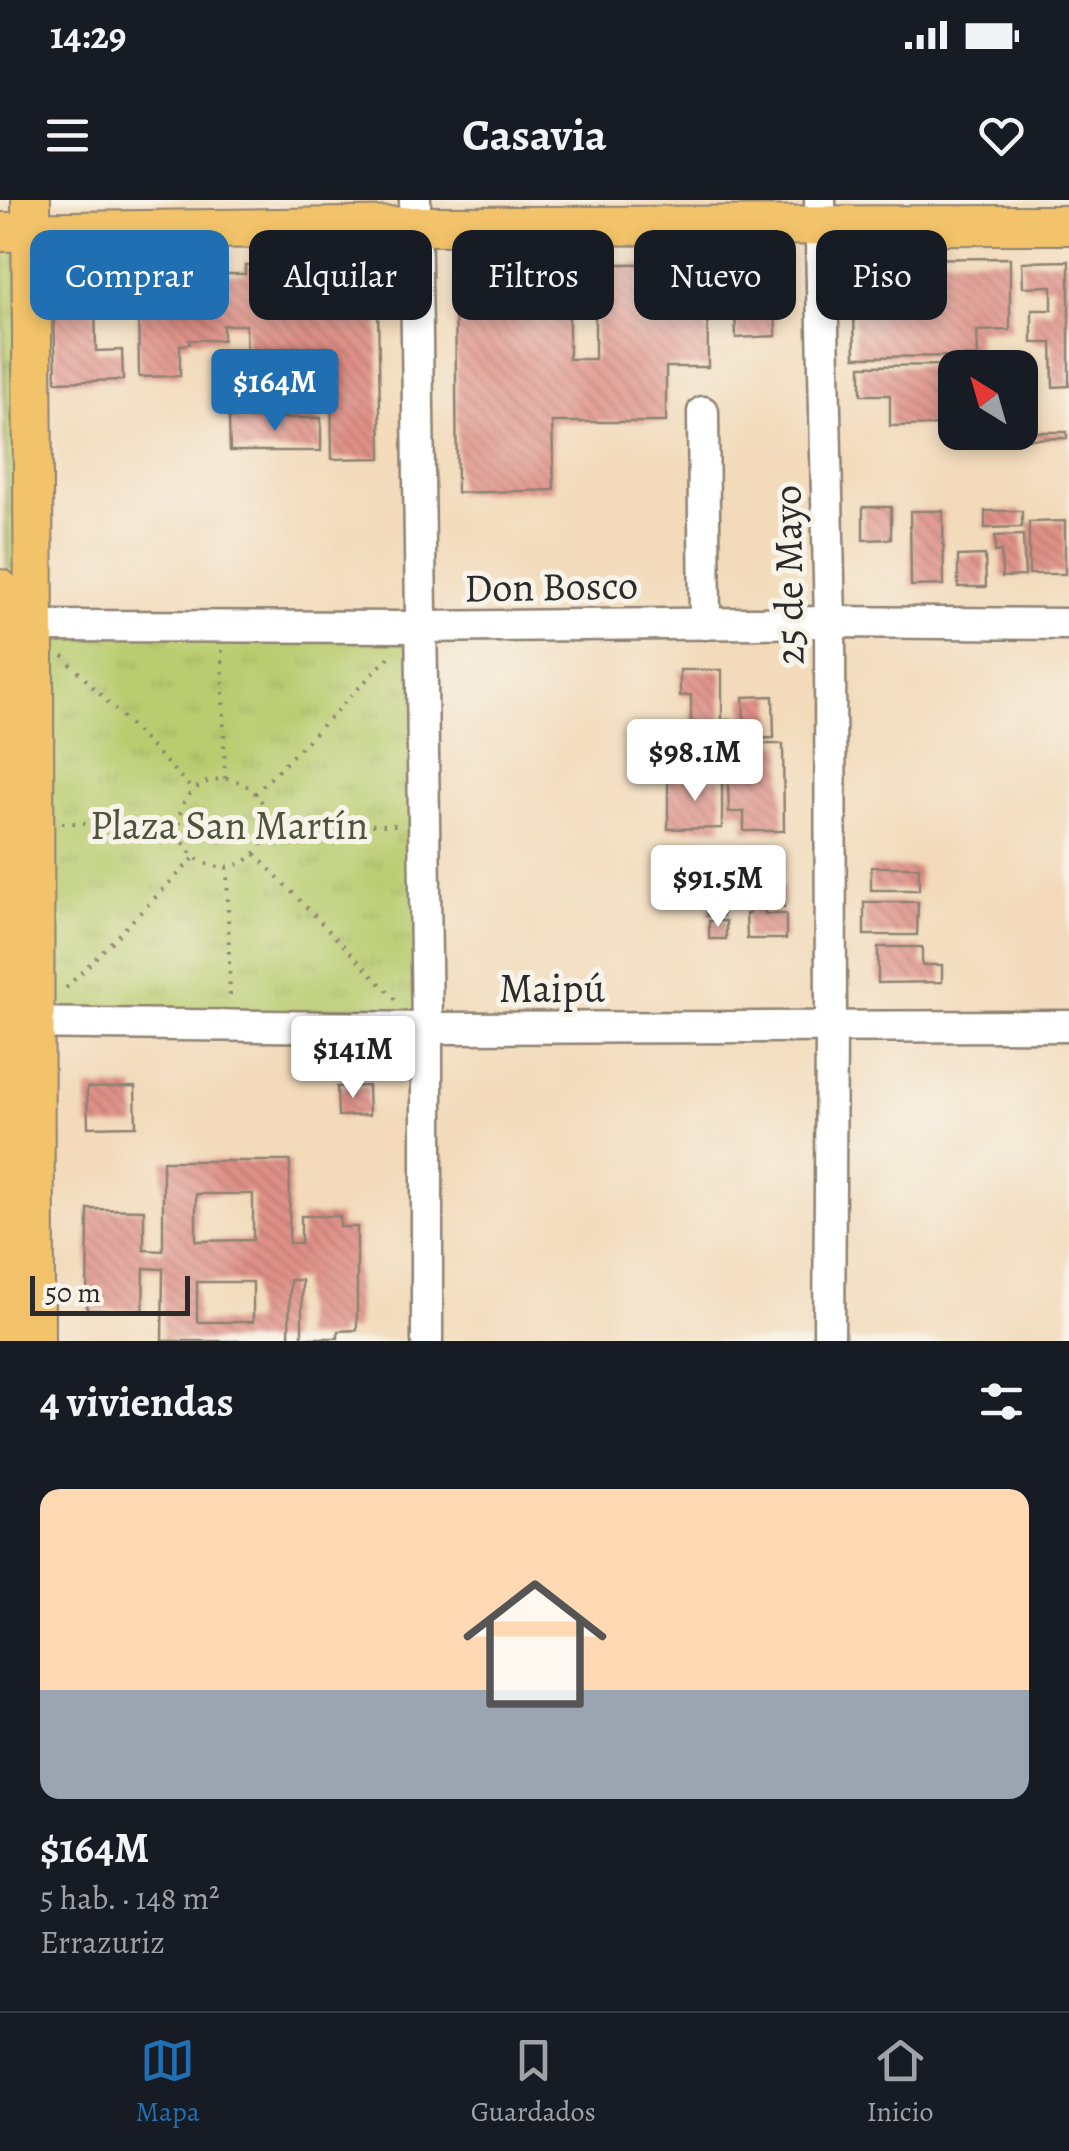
<!DOCTYPE html>
<html lang="es">
<head>
<meta charset="utf-8">
<style>
  :root { --surface:#171b24; --page:#242831; --text:#f1f3f6; --muted:#9ea1a6; --line:#363941; --accent:#1f6fb2 }
  body { margin:0; font-family:Alegreya,serif; background:var(--page); color:var(--text); height:100vh; display:flex; flex-direction:column; font-size:38px; white-space:nowrap }
  * { box-sizing:border-box; margin:0 }
  p { font-size:32px; color:var(--muted) }
  .icon { flex:none; width:55px; height:55px; fill:none; stroke:currentColor; stroke-width:2; stroke-linecap:round; stroke-linejoin:round }
  .map { position:relative; height:1141px; overflow:hidden }
  .panel { display:flex; flex-direction:column; background:var(--surface); flex:1 }
  .panel>* { flex:none }
  .guide { position:absolute; left:30px; top:30px; width:1010px; height:90px; display:flex; gap:20px }
  .needle { width:65px; rotate:323deg }
  .tools { position:absolute; left:938px; top:150px; display:grid; gap:20px }
  .tools a { display:grid; place-items:center; width:100px; height:100px; border-radius:20px; background:var(--surface); box-shadow:0 5px 15px #0003; font-size:50px }
  .scale { position:absolute; left:30px; bottom:25px; width:160px; box-sizing:border-box; padding-left:10px; border:5px solid #2b2b2b; border-top:0; font-size:28px; line-height:35px; white-space:nowrap; color:#2b2b2b; -webkit-text-stroke:8px #f7f3e8; paint-order:stroke }
  .price { position:absolute; translate:-50% -85px; padding:0 22px; border-radius:10px; background:#fff; color:#222; font-size:32px; line-height:65px; filter:drop-shadow(0 2px 5px #0008) }
  .price::after { content:''; position:absolute; left:50%; top:60px; width:30px; height:22px; margin-left:-15px; background:inherit; clip-path:polygon(0 0,100% 0,50% 100%) }
  .price.active { background:var(--accent); color:#fff }
  ul { padding:0; list-style:none }
  li { display:grid; align-content:center; gap:20px; height:530px; padding:0 40px }
  li span { display:grid; place-items:center; height:310px; border-radius:20px; color:#555 }
  li>.icon { margin-inline-start:auto }
  span .icon { width:180px; height:180px; fill:#fffc; stroke-width:1 }
  li b { font-size:42px }
  h2 { display:flex; justify-content:space-between; align-items:center; height:120px; padding:0 40px; font-size:42px }
  .chip { padding:0 35px; border-radius:20px; background:var(--surface); box-shadow:0 5px 15px #0003; font-size:35px; line-height:90px }
  .chip.active { background:var(--accent); color:#fff }
  .status { display:flex; justify-content:space-between; align-items:center; height:70px; padding:0 50px; background:var(--surface); direction:ltr }
  .status svg { height:28px; fill:currentColor }
  header { display:flex; justify-content:space-between; align-items:center; height:130px; padding:0 40px; background:var(--surface); font-size:45px; font-weight:600 }
  .tab-bar { display:flex; justify-content:space-around; align-items:center; height:140px; border-top:2px solid var(--line); background:var(--surface); font-size:28px; color:var(--muted) }
  .tab-bar a { display:grid; justify-items:center; gap:5px }
  .tab-bar .active { color:var(--accent) }
  .map>svg:first-child { display:block }
  .grass { fill:url(#grass-tufts); stroke:#727c4d; stroke-width:2.5 }
  .building { fill:url(#building-back-hatch); fill-rule:evenodd }
  .lines { fill:none; stroke-linecap:round; stroke-linejoin:round }
  .minor-casing { stroke:#8e8272; stroke-width:35 }
  .major-casing { stroke:#8e8272; stroke-width:42 }
  .path { stroke:#8e8272; stroke-width:4; stroke-dasharray:2.5 8; stroke-linecap:butt }
  .minor { stroke:#fff; stroke-width:30 }
  .major { stroke:#f2c36a; stroke-width:38 }
  .labels { text-anchor:middle; stroke-width:10; stroke-linejoin:round; paint-order:stroke }
  .street-label { font-size:40px; fill:#2b2b2b; stroke:#f7f3e8 }
  .park-label { font-size:40px; fill:#4e533c; stroke:#f7f3e8 }
</style>
</head>
<body>
<div class="status"><b>14:29</b><svg viewBox="0 0 49 12"><path d="M0 12V9h3v3zM5 12V6h3v6zM10 12V3h3v9zM15 12V0h3v12zM26 1h20v11H26zM47 4h2v5h-2z"/></svg></div>
<header><svg class="icon" aria-label="menu" viewBox="0 0 24 24"><path d="M4 6h16M4 12h16M4 18h16"/></svg>Casavia<svg class="icon" aria-label="heart" viewBox="0 0 24 24"><path d="M12 20l-8-8c-3-5 5-10 8-4 3-6 11-1 8 4z"/></svg></header>
<div class="map">
<svg width="1069" height="1141" viewBox="0 0 1069 1141">
  <defs>
    <pattern id="grass-tufts" width="24" height="20" patternUnits="userSpaceOnUse" patternTransform="scale(2.5)"><rect width="24" height="20" fill="#b9cc6f"/><path d="M3 7l-1-3M5 7V3M7 7l1-3M15 17l-1-3M17 17v-4M19 17l1-3" fill="none" stroke="#9faf60"/></pattern>
    <pattern id="building-back-hatch" width="6" height="6" patternUnits="userSpaceOnUse" patternTransform="scale(2.5)"><rect width="6" height="6" fill="#e09188"/><path d="M-1 5l2 2M0 0l6 6M5-1l2 2" fill="none" stroke="#b6776f"/></pattern>
  </defs>
  <rect width="100%" height="100%" fill="#f7f3e8"/>
  <filter id="ink" filterUnits="userSpaceOnUse"><feTurbulence type="fractalNoise" baseFrequency=".01" numOctaves="2"/><feDisplacementMap in="SourceGraphic" scale="20" xChannelSelector="R" yChannelSelector="G"/><feConvolveMatrix kernelMatrix="1 2 1 2 8 2 1 2 1" color-interpolation-filters="sRGB"/></filter>
  <filter id="wash" filterUnits="userSpaceOnUse"><feTurbulence type="fractalNoise" baseFrequency=".0048" numOctaves="4" result="noise"/><feDisplacementMap in="SourceGraphic" scale="40" xChannelSelector="R" yChannelSelector="G"/><feGaussianBlur stdDeviation="2.25" result="paint"/><feColorMatrix in="noise" values="0 0 0 0 0 0 0 0 0 0 0 0 0 0 0 0 0 1.4 0 .05"/><feComposite in="paint" operator="in"/></filter>
  <g filter="url(#wash)">
    <rect width="100%" height="100%" fill="#f2daba"/>
    <g class="grass">
      <polygon points="17,40 26,405 8,406 2,47"/>
      <polygon points="34,425 422,427 427,828 35,823"/>
    </g>
    <g id="blocks">
      <g class="building">
        <polygon points="1010,58 1010,130 977,131 978,156 855,157 853,68 864,59"/>
        <polygon points="377,61 381,258 332,259 331,162 283,163 283,172 247,173 246,125 223,125 223,140 189,140 190,144 180,145 180,176 139,177 138,98 95,99 96,151 122,150 123,180 56,182 53,77 62,66 220,65 220,74 245,74 245,65"/>
        <polygon points="1069,61 1069,186 1053,187 1052,143 1032,143 1032,110 1052,110 1052,86 1023,87 1022,62"/>
        <path d="M707,63L708,167H666V222H552L554,290L457,293L455,73L462,66ZM595,105V159H569V106Z"/>
        <polygon points="733,63 774,63 776,136 736,138"/>
        <polygon points="955,165 955,225 890,226 890,195 861,195 861,166"/>
        <polygon points="229,218 321,218 321,251 230,251"/>
        <polygon points="1027,232 1067,232 1067,238 1027,239"/>
        <polygon points="863,307 891,307 891,339 863,340"/>
        <polygon points="910,311 943,311 944,385 911,386"/>
        <polygon points="985,311 1022,311 1022,327 985,328"/>
        <polygon points="1065,321 1065,374 1029,374 1029,322"/>
        <polygon points="1023,335 1025,376 1002,377 1001,351 995,352 995,336"/>
        <polygon points="985,355 986,387 958,387 958,356"/>
        <polygon points="680,470 722,470 722,542 691,543 691,495 680,496"/>
        <polygon points="773,496 774,538 745,539 743,497"/>
        <polygon points="726,520 736,520 736,566 743,566 743,544 783,544 784,631 744,631 744,612 729,612"/>
        <polygon points="668,579 722,579 722,628 668,629"/>
        <rect x="871" y="667" width="48" height="23"/>
        <polygon points="745,686 784,686 784,707 765,707 765,714 786,714 786,739 747,739 746,714 750,714 750,707 740,707 740,695 745,695"/>
        <polygon points="864,702 918,702 917,735 864,735"/>
        <polygon points="723,707 723,716 707,716 707,708"/>
        <rect x="709" y="721" width="17" height="18"/>
        <polygon points="878,747 922,747 922,765 942,765 942,782 878,783"/>
        <polygon points="368,886 369,915 338,916 337,887"/>
        <polygon points="135,887 136,926 88,927 87,888"/>
        <path d="M163,961H290L289,1043H301V1016H340V1027H357V1130L338,1131V1138H302V1080H290L289,1141H162L163,1069L144,1068L143,1110H87L88,1009L144,1010V1050L163,1051ZM196,994H253V1040L196,1041ZM197,1082H253V1122H197Z"/>
      </g>
    </g>
  </g>
  <g filter="url(#ink)">
    <use href="#blocks" fill-opacity="0" stroke="#8e8272" stroke-width="2.5"/>
    <g class="lines">
      <g class="minor-casing">
        <g id="minor">
          <polyline points="415,0 427,828 427,1141"/>
          <polyline points="820,0 830,422 831,828 829,1141"/>
          <polyline points="703,212 705,424"/>
          <polyline points="13,426 422,427 830,422 1069,424"/>
          <polyline points="13,823 427,828 1069,826"/>
        </g>
      </g>
      <g class="major-casing">
        <g id="major">
          <polyline points="31,0 34,425 35,1141"/>
          <polyline points="0,32 415,26 1069,25"/>
          <polyline points="0,389 5,822 2,1141"/>
        </g>
      </g>
      <g class="path">
        <polyline points="222,450 225,580"/>
        <polyline points="63,456 192,589"/>
        <circle cx="223" cy="623" r="44"/>
        <polyline points="255,594 392,454"/>
        <polyline points="62,623 178,623"/>
        <polyline points="267,624 397,625"/>
        <polyline points="255,654 397,801"/>
        <polyline points="227,667 230,802"/>
        <polyline points="66,788 195,657"/>
      </g>
      <use href="#minor" class="minor"/>
      <use href="#major" class="major"/>
    </g>
  </g>
  <g class="labels">
    <g class="street-label">
      <text transform="translate(788 375) rotate(-91)" y="14">25 de Mayo</text>
      <text transform="translate(551 386) rotate(-1)" y="14">Don Bosco</text>
      <text x="552" y="802">Maipú</text>
    </g>
    <g class="park-label">
      <text x="229" y="639">Plaza San Martín</text>
    </g>
  </g>
</svg>
<div class="tools">
<a><svg class="needle" viewBox="-14 -14 28 28"><path d="M0-13l5 13h-10z" fill="#e53935"/><path d="M0 13l5-13h-10z" fill="#9ea1a6"/></svg></a>
</div>
<div class="scale">50 m</div>
<b class="price active" style="left:275px;top:234px">$164M</b>
<b class="price" style="left:695px;top:604px">$98.1M</b>
<b class="price" style="left:718px;top:730px">$91.5M</b>
<b class="price" style="left:353px;top:901px">$141M</b>
<div class="guide">
<a class="chip active">Comprar</a>
<a class="chip">Alquilar</a>
<a class="chip">Filtros</a>
<a class="chip">Nuevo</a>
<a class="chip">Piso</a>
</div>
</div>
<section class="panel">
<h2>4 viviendas<svg class="icon" aria-label="filters" viewBox="0 0 24 24"><path d="M4 7h16M4 17h16"/><circle cx="9" cy="7" r="2"/><circle cx="15" cy="17" r="2"/></svg></h2>
<ul>
<li><span style="background:linear-gradient(#ffd9b3 65%,#9aa5b1 0)"><svg class="icon" aria-label="home" viewBox="0 0 24 24"><path d="M3 11l9-7 9 7M6 9v11h12V9"/></svg></span><div><b>$164M</b><p>5 hab. · 148 m²</p><p>Errazuriz</p></div></li>
</ul>
</section>
<nav class="tab-bar">
<a class="active"><svg class="icon" aria-label="map" viewBox="0 0 24 24"><path d="M3 6l6-2 6 2 6-2v14l-6 2-6-2-6 2zM9 4v14M15 6v14"/></svg>Mapa</a>
<a><svg class="icon" aria-label="saved" viewBox="0 0 24 24"><path d="M7 4h10v16l-5-4-5 4z"/></svg>Guardados</a>
<a><svg class="icon" aria-label="home" viewBox="0 0 24 24"><path d="M3 11l9-7 9 7M6 9v11h12V9"/></svg>Inicio</a>
</nav>
</body>
</html>
